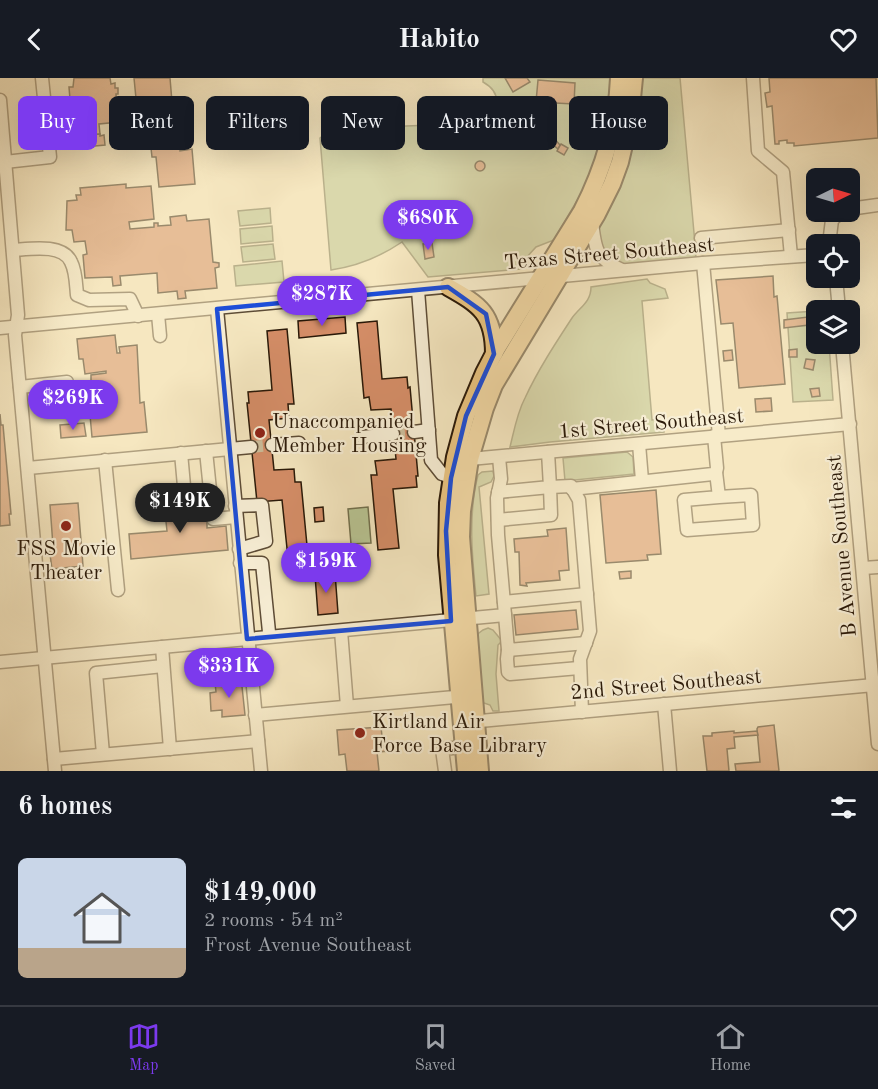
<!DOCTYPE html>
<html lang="en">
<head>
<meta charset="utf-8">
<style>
  :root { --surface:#171b24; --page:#20242c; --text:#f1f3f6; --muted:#9ea1a6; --line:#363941; --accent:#7c3aed }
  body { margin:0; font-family:"Old Standard TT",serif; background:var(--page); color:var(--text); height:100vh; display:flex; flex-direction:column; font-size:22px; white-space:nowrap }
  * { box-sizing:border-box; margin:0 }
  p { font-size:20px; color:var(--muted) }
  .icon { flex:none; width:33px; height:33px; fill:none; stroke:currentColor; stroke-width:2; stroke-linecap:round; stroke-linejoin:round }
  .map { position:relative; height:693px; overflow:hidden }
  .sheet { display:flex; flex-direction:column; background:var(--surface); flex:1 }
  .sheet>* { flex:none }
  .hud { position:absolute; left:18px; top:18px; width:843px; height:54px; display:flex; gap:12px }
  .needle { width:39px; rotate:85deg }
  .buttons { position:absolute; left:806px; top:90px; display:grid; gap:12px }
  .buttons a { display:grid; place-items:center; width:54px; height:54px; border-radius:9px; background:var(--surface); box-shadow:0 6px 24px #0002; font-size:30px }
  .price { position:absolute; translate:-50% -51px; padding:0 14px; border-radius:21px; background:var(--accent); color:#fff; font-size:20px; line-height:39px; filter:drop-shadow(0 2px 3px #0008) }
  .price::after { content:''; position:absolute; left:50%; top:36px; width:18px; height:14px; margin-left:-9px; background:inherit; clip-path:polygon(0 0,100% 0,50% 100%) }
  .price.current { background:#222; color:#fff }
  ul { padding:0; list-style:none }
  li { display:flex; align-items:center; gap:18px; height:150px; padding:0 18px }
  li span { display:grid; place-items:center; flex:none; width:168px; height:120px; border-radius:9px; color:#555 }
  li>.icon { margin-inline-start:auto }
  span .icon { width:72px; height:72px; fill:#fffc; stroke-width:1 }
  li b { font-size:26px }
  h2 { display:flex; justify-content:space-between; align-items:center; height:72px; padding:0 18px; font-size:26px }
  .pill { padding:0 21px; border-radius:9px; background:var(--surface); box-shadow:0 6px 24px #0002; font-size:21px; line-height:54px }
  .pill.current { background:var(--accent); color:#fff }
  header { display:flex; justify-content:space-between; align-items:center; height:78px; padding:0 18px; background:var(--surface); font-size:27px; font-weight:600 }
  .dock { display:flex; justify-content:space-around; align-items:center; height:84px; border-top:2px solid var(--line); background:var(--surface); font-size:16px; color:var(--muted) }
  .dock a { display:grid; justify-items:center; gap:3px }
  .dock .current { color:var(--accent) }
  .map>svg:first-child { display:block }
  .green { fill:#b9c694; stroke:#72704e; stroke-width:1.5 }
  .building { fill:#d48d67; stroke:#2a1908; stroke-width:1.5 }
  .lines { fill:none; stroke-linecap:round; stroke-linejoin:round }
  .minor-tunnel { stroke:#ccbe9b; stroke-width:12; stroke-dasharray:12 6; stroke-linecap:butt }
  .minor-casing { stroke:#5d4c36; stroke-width:15 }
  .major-casing { stroke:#2a1908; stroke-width:20 }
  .minor { stroke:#f8efd6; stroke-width:12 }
  .major { stroke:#eac480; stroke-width:16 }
  .marked { fill:none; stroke:#1d4ed8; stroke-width:4.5; stroke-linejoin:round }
  .poi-dot { fill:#8f2418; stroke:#f8efd6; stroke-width:2 }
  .labels { text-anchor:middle; stroke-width:4.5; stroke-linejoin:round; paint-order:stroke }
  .street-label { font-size:21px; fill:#2a1908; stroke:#f8efd6 }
  .poi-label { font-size:21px; fill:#2a1908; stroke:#f8efd6; text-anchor:start }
</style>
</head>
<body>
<header><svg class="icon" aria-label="back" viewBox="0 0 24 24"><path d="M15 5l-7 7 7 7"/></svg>Habito<svg class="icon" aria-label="heart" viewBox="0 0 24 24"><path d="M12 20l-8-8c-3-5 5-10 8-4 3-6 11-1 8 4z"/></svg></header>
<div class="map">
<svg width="878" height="693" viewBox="0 0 878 693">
  <rect width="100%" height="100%" fill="#f5e7c0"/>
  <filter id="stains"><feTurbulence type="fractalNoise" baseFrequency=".00333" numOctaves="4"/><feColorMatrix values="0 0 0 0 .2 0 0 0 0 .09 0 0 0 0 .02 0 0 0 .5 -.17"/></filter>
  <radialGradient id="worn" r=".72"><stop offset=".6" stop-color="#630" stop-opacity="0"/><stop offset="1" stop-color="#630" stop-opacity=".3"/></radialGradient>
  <g class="green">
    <path d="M483,0H612L609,27L600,69L585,109L554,162L536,169L526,180L521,191L428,199L402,164C380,179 358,188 331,192L320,60L331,51L481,45C500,36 503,15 483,4Z"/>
    <polygon points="639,0 680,0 696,177 694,181 624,188 614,184 598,166 598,146"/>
    <polygon points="270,130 271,145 240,148 238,133"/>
    <polygon points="272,148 273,163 241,166 240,151"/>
    <polygon points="273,166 275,181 243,184 241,169"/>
    <polygon points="282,183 284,204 236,208 234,188"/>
    <path d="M647,201L650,205L665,211L668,220L642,223L652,342L663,341L664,354L550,364L510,369C514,353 517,335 525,320C538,292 555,266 572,240C580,229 591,224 591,209Z"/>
    <polygon points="816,233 816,266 829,266 833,322 793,324 787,235"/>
    <polygon points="627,374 633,379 634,396 565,403 563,380"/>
    <path d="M493,393L494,398L491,404L479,409L489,516L476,518C472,478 468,436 478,397L482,394Z"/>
    <polygon points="368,429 371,465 351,466 348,431"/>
    <polygon points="488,550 493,552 502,563 498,567 496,596 499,633 493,633 490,627 481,624 475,558 483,552"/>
  </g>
  <g class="building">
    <polygon points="74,0 110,0 111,6 115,5 115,10 118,10 118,16 116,16 117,33 120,33 121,38 118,39 119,44 99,46 100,56 73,58 69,9 73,9"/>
    <polygon points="134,0 170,0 174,48 169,48 169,51 151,52 151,50 139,51"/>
    <polygon points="505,0 527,0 530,4 513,14"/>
    <polygon points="769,0 876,0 878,60 794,68 794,65 787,65 787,62 779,63 779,66 775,66 772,28 767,29 765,15 770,14"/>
    <polygon points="538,2 575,5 574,26 536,24"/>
    <polygon points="519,20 524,21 522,26 518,27 511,35 507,32 514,22"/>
    <circle cx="526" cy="25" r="4.5"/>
    <polygon points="531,23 537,35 533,38 529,28"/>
    <polygon points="506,31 512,36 503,46 497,41"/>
    <polygon points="70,32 71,44 55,46 54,34"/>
    <circle cx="537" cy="40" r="4.5"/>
    <polygon points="541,42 547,52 543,55 537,45"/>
    <polygon points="70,45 72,57 56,59 55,46"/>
    <polygon points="178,50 180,73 192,71 195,106 159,109 156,79 152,79 151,70 142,71 141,53"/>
    <circle cx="547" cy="57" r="4.5"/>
    <polygon points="100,56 100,58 104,57 105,67 74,70 73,58"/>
    <polygon points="552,58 560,67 558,71 548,62"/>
    <polygon points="561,66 568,70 564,77 557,73"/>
    <circle cx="480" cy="88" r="5"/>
    <polygon points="126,106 126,110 151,108 154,141 129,144 130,151 154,149 154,145 158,145 158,148 171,147 170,139 186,137 187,143 209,141 213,184 219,185 219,189 215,190 217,210 185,213 186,220 178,221 177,213 158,215 157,195 120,198 121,207 113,208 112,199 85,200 83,177 87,176 85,163 74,164 72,152 66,152 67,123 77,122 76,117 81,117 80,110"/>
    <polygon points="432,165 434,179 425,181 423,166"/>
    <polygon points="773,198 774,219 777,218 785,306 739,310 733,245 721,246 716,202"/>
    <polygon points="345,239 346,255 299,260 298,243"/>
    <polygon points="808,239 809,247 784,250 784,242"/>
    <polygon points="377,243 382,301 407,299 408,310 410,309 418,398 416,398 417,409 393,411 399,470 378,472 371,397 377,397 375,383 396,381 391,331 371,332 369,319 364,320 357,245"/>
    <polygon points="287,251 294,326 288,326 289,340 269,342 274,392 294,391 295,404 301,404 308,478 288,480 282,422 257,424 247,325 249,325 248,314 272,312 267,253"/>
    <polygon points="115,257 117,275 120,275 119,269 137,267 140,325 144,324 147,354 92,359 90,337 80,338 77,312 96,310 95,305 91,306 91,297 106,295 106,293 85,296 83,281 79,281 77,261"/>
    <polygon points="797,271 797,279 789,279 789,272"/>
    <polygon points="732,272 733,282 724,283 723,273"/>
    <polygon points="806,281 815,282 813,292 804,290"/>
    <polygon points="819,310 820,318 812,319 810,311"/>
    <polygon points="771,320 772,333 756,334 755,321"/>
    <polygon points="66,328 67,338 56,339 55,329"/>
    <polygon points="0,336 1,347 3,347 11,436 9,436 10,447 0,448"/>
    <polygon points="84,345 86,358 61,360 60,347"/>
    <polygon points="656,412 661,476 647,477 648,482 606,485 600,417"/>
    <polygon points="199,422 201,443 207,442 207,450 226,448 228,472 131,481 129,456 167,453 164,425"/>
    <polygon points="78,425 83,488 52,491 49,469 53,468 50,427"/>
    <polygon points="323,429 324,443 315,444 314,430"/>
    <polygon points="566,450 569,492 559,493 560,502 526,505 527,508 520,507 519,474 515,474 514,461 548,458 547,452"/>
    <polygon points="631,493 631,500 620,501 619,494"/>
    <polygon points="335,495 338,535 318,537 315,497"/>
    <polygon points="576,532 578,551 516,557 514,537"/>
    <polygon points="241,599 245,637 222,639 222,632 211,633 210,615 216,614 215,605 235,604 234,600"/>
    <polygon points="774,647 779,693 736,693 735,686 760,684 757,651 758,649"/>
    <polygon points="381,649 383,668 390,668 390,673 377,674 379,693 347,693 345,676 339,677 337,652"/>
    <polygon points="734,653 734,655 757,653 758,657 734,659 735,670 727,671 729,693 707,693 703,658 712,658 712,655"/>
  </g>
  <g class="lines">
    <g class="minor-tunnel">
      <polyline points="393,356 414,354"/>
      <polyline points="251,369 272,367"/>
    </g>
    <g class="minor-casing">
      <g id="minor">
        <polyline points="753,0 758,73 783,94 791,178"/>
        <polyline points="0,22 18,237 15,257 55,693"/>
        <polyline points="5,84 50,79 42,0"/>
        <polyline points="849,131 878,127"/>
        <path d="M592,144C595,172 596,180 622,192"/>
        <polyline points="701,160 789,152"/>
        <polyline points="829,166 832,142 841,134"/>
        <path d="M13,172C29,171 63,165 71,184C76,193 76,207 77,217L89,222L130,221L138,238"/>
        <polyline points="703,185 719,358"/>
        <polyline points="836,200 839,232"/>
        <polyline points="418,212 431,382 442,396 451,399"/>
        <polyline points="217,231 261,693"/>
        <polyline points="158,236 160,258"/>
        <polyline points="0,250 703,185 816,177"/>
        <polyline points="842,266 878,666"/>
        <polyline points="20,309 67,304"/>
        <polyline points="414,354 429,352"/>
        <polyline points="362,359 393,356"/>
        <polyline points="639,366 642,402"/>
        <polyline points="272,367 299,365"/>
        <polyline points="206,373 213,441 236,439"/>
        <polyline points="181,375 185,419"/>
        <polyline points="462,380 470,381 850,346"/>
        <polyline points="105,382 118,512"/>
        <polyline points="28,390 251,369"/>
        <polyline points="716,394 719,419 751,417 753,447 687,452 684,422 719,419"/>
        <polyline points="572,411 713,396 716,394 717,390 714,358"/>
        <polyline points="498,414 550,409 548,374"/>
        <polyline points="235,428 262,427 266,463 239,471"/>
        <polyline points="498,442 551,437 550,409 571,408 579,422 590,553 580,581 582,634"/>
        <polyline points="240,485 262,485 269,554"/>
        <polyline points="863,490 878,489"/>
        <polyline points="504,524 587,516"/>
        <polyline points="505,537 508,572 586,565"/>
        <polyline points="341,553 347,628"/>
        <polyline points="162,569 170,671"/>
        <polyline points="508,572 507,581 508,594 510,596 579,590"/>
        <polyline points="0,584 505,537 498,457 497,420 501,401 499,379"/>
        <polyline points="664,626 670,693"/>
        <polyline points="255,637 466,618"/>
        <polyline points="469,644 874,607"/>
        <polyline points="103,676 96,595 163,588"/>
        <polyline points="54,681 258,663"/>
        <polyline points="445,693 442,671 464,669"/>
      </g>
    </g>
    <g class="major-casing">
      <g id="major">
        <path d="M448,209C480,227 494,236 494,276"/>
        <path d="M466,693L447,477L448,425L455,379L466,338L484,295L497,270L582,133C604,90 617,48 619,0"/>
        <polyline points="480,693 461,459 462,433 470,381 485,330 494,307 597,136 612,106 620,84 630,41 634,0"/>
      </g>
    </g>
    <use href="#minor" class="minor"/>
    <use href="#major" class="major"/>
  </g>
  <path d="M0 0H878V693H0ZM448,209L486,236L494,276L466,338L451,400L446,453L451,543L247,561L217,231Z" fill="#f5e7c0" fill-opacity=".55" fill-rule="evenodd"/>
  <path class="marked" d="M448,209L486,236L494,276L466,338L451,400L446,453L451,543L247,561L217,231Z"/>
  <g class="poi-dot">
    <circle cx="260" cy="355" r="6"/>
    <circle cx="66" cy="448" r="6"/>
    <circle cx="360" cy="655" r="6"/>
  </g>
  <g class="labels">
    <g class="street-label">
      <text transform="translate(609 175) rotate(-5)" y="7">Texas Street Southeast</text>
      <text transform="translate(651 345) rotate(-5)" y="7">1st Street Southeast</text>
      <text transform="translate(841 468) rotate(-95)" y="7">B Avenue Southeast</text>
      <text transform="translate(666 606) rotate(-5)" y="7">2nd Street Southeast</text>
    </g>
    <g class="poi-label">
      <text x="272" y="350">Unaccompanied<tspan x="272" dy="24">Member Housing</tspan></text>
      <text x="66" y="477" text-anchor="middle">FSS Movie<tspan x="66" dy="24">Theater</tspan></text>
      <text x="372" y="650">Kirtland Air<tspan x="372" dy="24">Force Base Library</tspan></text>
    </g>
  </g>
  <rect width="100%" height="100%" filter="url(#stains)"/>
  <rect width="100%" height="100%" fill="url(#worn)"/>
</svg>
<div class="buttons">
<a><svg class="needle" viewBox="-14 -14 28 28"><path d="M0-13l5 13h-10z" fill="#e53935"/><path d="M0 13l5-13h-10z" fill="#9ea1a6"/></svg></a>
<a><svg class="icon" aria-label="locate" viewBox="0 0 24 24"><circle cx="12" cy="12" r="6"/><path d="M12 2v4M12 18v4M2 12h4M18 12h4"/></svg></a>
<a><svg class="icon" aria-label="layers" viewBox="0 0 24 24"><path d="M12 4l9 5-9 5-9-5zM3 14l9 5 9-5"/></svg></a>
</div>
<b class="price" style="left:428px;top:173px">$680K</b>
<b class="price" style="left:322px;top:249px">$287K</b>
<b class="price" style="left:73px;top:353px">$269K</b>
<b class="price current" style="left:180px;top:456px">$149K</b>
<b class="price" style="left:326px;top:516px">$159K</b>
<b class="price" style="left:229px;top:621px">$331K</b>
<div class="hud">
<a class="pill current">Buy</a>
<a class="pill">Rent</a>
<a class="pill">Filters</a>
<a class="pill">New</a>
<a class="pill">Apartment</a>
<a class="pill">House</a>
</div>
</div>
<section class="sheet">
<h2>6 homes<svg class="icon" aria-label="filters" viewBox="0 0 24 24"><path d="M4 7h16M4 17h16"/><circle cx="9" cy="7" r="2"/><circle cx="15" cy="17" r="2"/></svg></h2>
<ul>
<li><span style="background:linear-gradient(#c9d6e8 75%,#b9a48a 0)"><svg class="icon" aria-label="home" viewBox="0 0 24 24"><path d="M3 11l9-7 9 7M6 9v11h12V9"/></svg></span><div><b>$149,000</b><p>2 rooms · 54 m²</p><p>Frost Avenue Southeast</p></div><svg class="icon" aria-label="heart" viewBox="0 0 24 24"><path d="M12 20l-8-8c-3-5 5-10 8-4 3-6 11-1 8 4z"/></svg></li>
</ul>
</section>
<nav class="dock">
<a class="current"><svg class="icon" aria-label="map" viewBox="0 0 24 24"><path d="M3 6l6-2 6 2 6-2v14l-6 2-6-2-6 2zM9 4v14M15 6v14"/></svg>Map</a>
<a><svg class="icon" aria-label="saved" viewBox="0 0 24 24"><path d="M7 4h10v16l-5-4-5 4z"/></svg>Saved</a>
<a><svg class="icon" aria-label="home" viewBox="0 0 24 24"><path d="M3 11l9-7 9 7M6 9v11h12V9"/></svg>Home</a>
</nav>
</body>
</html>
